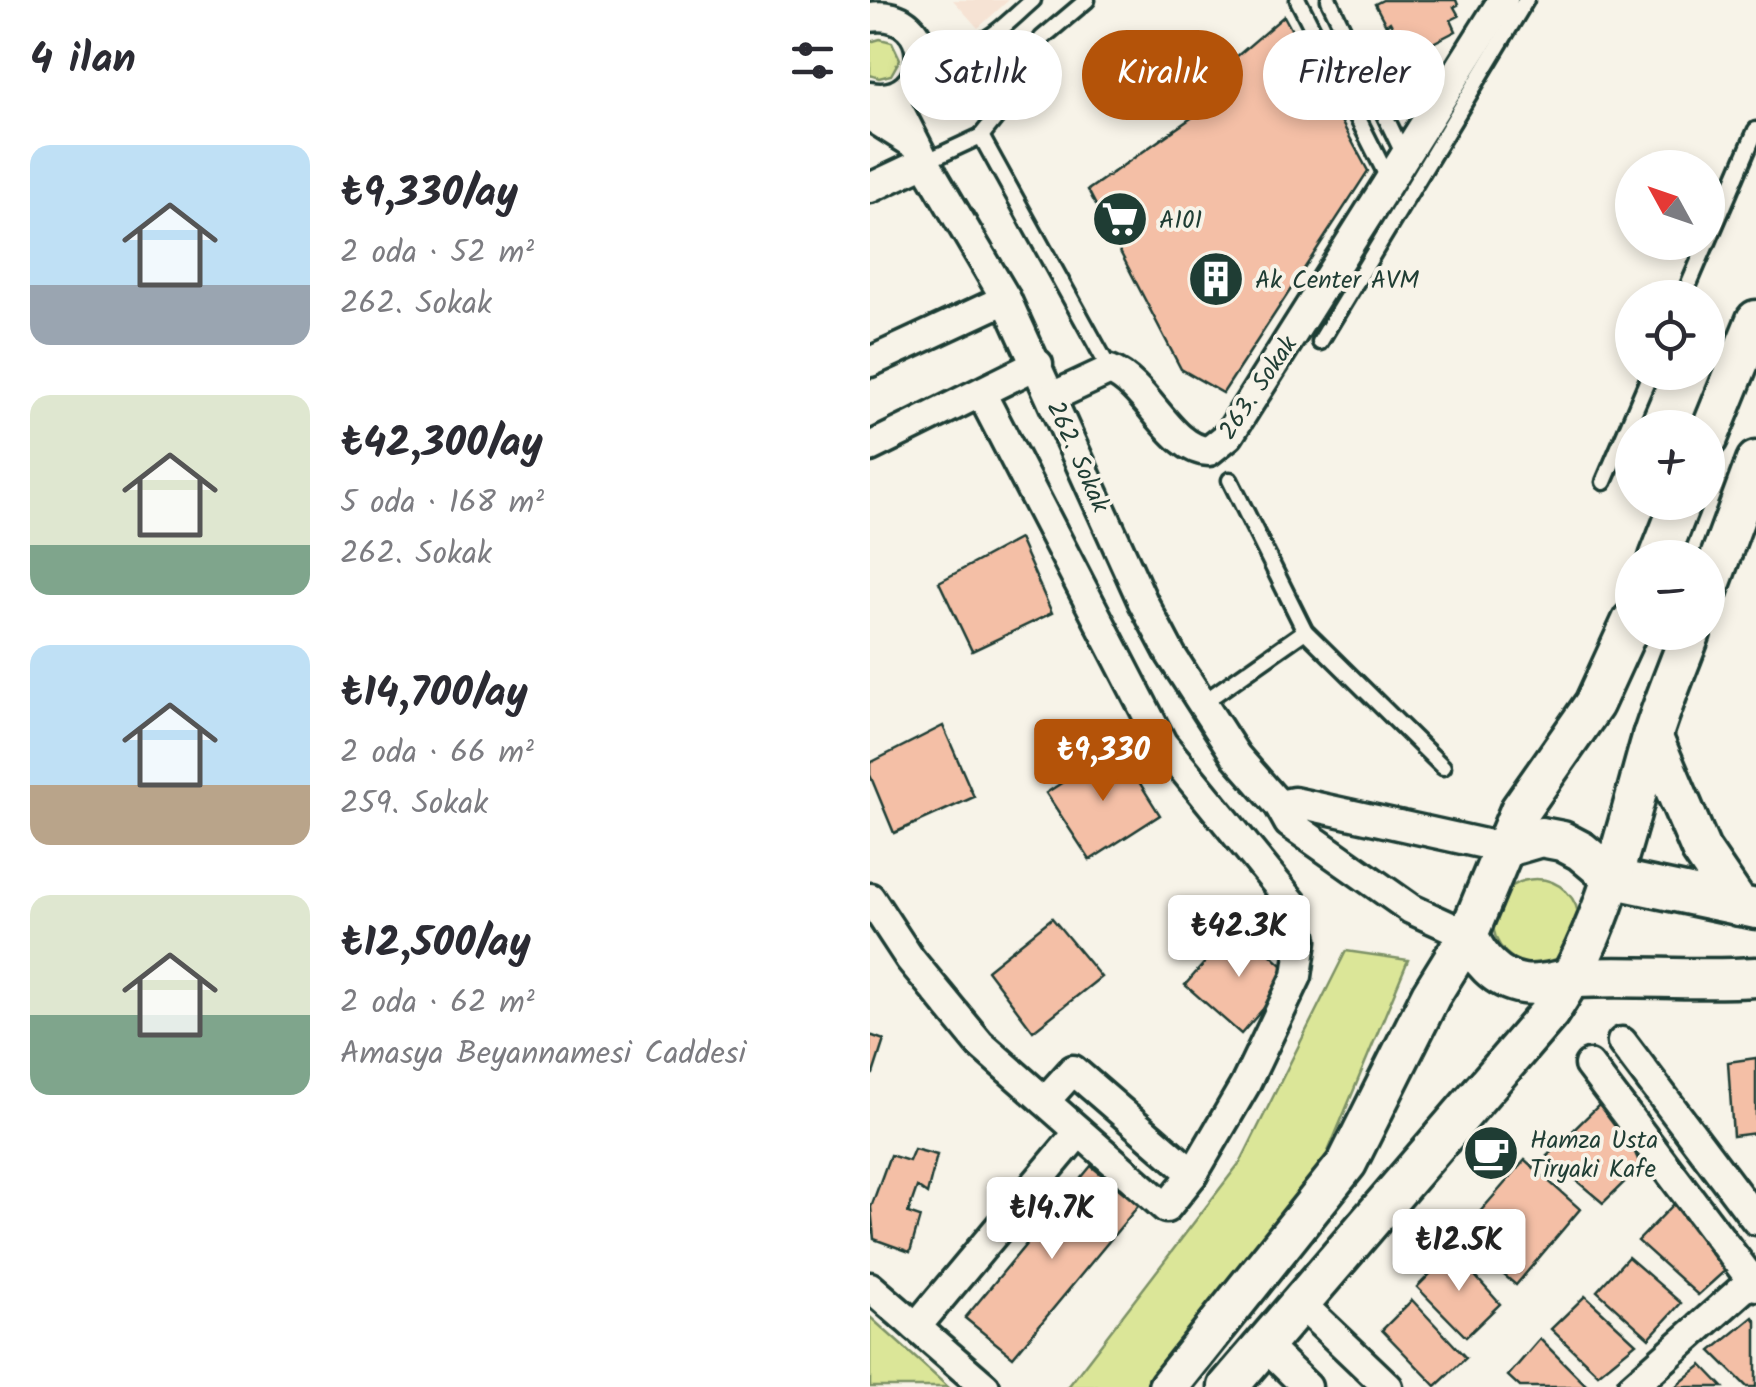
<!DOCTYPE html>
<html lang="tr">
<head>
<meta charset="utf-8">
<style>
  :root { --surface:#fff; --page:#f7f7f7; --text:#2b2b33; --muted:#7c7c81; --accent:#b45309 }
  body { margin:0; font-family:Kalam,sans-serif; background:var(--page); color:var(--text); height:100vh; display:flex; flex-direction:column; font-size:38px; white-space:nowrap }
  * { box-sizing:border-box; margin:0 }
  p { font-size:32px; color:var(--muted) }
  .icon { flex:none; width:55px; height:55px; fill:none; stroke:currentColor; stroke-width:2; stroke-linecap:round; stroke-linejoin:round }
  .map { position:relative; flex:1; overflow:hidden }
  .details { display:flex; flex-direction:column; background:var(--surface); width:870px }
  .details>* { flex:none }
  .hud { position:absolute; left:30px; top:30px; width:705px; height:90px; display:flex; gap:20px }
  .needle { width:65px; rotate:310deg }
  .controls { position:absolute; left:745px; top:150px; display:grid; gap:20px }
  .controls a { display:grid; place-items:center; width:110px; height:110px; border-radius:50%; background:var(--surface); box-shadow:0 5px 15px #0003; font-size:50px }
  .price { position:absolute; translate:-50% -85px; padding:0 22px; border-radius:10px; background:#fff; color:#222; font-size:32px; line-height:65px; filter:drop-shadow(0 2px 5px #0008) }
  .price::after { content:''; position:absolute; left:50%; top:60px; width:30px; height:22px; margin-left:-15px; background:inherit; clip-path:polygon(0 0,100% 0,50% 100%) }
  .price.active { background:var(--accent); color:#fff }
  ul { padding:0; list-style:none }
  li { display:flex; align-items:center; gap:30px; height:250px; padding:0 30px }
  li span { display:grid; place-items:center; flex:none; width:280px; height:200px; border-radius:20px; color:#555 }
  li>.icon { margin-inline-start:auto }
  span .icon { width:120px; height:120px; fill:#fffc; stroke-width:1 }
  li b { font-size:42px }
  h2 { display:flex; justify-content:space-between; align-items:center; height:120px; padding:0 30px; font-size:42px }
  .chip { padding:0 35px; border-radius:45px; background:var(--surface); box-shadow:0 5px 15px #0003; font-size:35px; line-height:90px }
  .chip.active { background:var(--accent); color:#fff }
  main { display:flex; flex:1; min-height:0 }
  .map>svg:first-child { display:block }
  .built { fill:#f6e3d4 }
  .green { fill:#dbe698; stroke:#7d9266; stroke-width:2.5 }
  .building { fill:#f4bfa6; stroke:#1f3d34; stroke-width:2.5 }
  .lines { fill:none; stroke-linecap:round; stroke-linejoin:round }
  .service-casing { stroke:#1f3d34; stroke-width:21 }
  .minor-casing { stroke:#1f3d34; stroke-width:35 }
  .secondary-casing { stroke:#1f3d34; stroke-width:45 }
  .service { stroke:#f7f3e8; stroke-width:14 }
  .minor { stroke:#f7f3e8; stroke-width:28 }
  .secondary { stroke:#f7f3e8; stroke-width:38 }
  .labels { text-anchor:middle; stroke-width:8; stroke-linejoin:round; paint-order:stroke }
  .poi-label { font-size:25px; fill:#1f3d34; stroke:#f7f3e8; text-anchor:start }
  .street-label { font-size:25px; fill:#1f3d34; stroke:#f7f3e8 }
</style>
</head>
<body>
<main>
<section class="details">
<h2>4 ilan<svg class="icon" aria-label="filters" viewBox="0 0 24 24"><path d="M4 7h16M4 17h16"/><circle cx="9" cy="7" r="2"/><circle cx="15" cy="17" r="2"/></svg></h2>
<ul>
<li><span style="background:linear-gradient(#bfe0f5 70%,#9aa5b1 0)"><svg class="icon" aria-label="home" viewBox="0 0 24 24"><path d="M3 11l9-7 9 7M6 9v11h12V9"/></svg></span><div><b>₺9,330/ay</b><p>2 oda · 52 m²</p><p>262. Sokak</p></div></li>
<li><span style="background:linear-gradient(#dfe7d0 75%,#7fa58c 0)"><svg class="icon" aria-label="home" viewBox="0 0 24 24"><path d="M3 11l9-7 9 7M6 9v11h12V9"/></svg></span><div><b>₺42,300/ay</b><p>5 oda · 168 m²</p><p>262. Sokak</p></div></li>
<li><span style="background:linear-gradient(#bfe0f5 70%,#b9a48a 0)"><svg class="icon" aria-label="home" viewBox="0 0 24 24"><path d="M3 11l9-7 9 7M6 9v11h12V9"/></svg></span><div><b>₺14,700/ay</b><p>2 oda · 66 m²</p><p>259. Sokak</p></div></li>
<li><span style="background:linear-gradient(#dfe7d0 60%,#7fa58c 0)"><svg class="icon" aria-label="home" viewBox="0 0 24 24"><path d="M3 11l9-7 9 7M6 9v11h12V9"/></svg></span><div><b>₺12,500/ay</b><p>2 oda · 62 m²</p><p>Amasya Beyannamesi Caddesi</p></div></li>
</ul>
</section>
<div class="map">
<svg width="886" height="1387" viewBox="0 0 886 1387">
  <rect width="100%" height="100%" fill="#f7f3e8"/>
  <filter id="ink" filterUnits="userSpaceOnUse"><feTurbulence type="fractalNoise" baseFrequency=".01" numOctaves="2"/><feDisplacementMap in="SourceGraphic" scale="20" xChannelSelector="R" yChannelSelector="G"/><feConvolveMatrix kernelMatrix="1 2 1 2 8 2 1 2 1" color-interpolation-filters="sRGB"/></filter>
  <g filter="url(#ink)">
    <polygon class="built" points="83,0 139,0 108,28"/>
    <g class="green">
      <polygon points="10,39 22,42 30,59 21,75 9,78 0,75 0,42"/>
      <circle cx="666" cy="922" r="43"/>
      <polygon points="476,951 538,960 455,1159 277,1387 198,1387 371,1161"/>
      <polygon points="0,1317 78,1387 0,1387"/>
    </g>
    <g class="building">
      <polygon points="513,0 586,0 588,5 584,7 589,16 581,20 586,31 555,47 549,34 538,39 533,30 526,33 520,22 516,25 505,4"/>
      <polygon points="414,16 498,171 353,393 311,369 218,190 370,84 359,63"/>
      <polygon points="149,539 182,613 102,651 69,582"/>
      <polygon points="73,726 104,797 24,833 0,775 0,763"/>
      <polygon points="247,747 290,815 220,860 176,793"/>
      <polygon points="182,918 231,977 163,1031 117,970"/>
      <polygon points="368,925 423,975 371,1034 315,985"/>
      <polygon points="0,1035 14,1040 3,1074 0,1074"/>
      <polygon points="886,1058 886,1133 863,1136 858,1062"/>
      <polygon points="732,1102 771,1148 766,1155 771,1166 733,1203 677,1156"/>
      <polygon points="44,1149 67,1155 57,1194 47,1187 38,1213 50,1217 40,1252 4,1239 1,1207 20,1155 39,1161"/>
      <polygon points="655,1160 710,1209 646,1285 588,1237"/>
      <polygon points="221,1166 269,1205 143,1357 95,1318"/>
      <polygon points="807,1201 859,1267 828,1295 768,1241"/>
      <polygon points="583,1251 630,1304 596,1337 547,1287"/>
      <polygon points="758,1257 811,1303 779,1338 727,1291"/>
      <polygon points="715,1296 766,1343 728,1374 681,1329"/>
      <polygon points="542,1300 596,1358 566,1386 512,1330"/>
      <polygon points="883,1317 886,1321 886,1387 877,1387 841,1351"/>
      <polygon points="670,1339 717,1386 716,1387 650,1387 638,1376"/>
      <polygon points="832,1365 853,1387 805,1387"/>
    </g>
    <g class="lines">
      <g class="service-casing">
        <g id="service">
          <polyline points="428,0 519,180"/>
          <polyline points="459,0 534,155"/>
          <path d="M51,49C113,52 119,39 163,0"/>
          <polyline points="111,136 152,85 156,62 172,38 217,0"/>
          <polyline points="55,162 111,136 240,370"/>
          <polyline points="838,242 886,130"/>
          <polyline points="813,298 837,242"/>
          <polyline points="450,342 656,0"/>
          <polyline points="360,480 435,631 573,767"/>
          <polyline points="734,482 781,372"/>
          <polyline points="331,704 435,631"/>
        </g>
      </g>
      <g class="minor-casing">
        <g id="minor">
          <path d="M0,17C70,7 65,109 0,97"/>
          <polyline points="22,97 55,162 136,299 273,602 301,655 366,756 409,805 419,823 541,909 598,935"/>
          <polyline points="0,116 44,144"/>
          <polyline points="0,188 55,162"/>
          <polyline points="0,362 136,299"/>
          <path d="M182,397L240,370C278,385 300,450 339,451L359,435L633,0"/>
          <polyline points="0,447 168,364"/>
          <polyline points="409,805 424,802 633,848"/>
          <polyline points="0,898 40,959 110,1044 296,1208 323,1174 375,1085 427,976 432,940 424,905 292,743 111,393"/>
          <polyline points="752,1042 886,1220"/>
          <polyline points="719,1065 886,1286"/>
          <polyline points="175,1101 203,1070 323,1174"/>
          <polyline points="0,1287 115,1387"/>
          <polyline points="430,1303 518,1387"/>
          <polyline points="46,1327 209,1132"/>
          <polyline points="394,1345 437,1387"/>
          <polyline points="762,1387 886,1277"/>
        </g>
      </g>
      <g class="secondary-casing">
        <g id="secondary">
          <polyline points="838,438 886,320"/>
          <polyline points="789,558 811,502"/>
          <polyline points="838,590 886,461"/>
          <polyline points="782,736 831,850 869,906"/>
          <polyline points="633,848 671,837 692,841 711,851 744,879 886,909"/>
          <path d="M598,935C608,958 626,980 653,984C672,987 688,979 707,978C766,975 826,981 886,977"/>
          <polyline points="298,1387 477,1163 561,995 598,935 650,810 724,704 762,621"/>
          <path d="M358,1387L679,1013C735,931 754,835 781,741C792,704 808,668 821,632"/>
        </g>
      </g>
      <use href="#service" class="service"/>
      <use href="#minor" class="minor"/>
      <use href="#secondary" class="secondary"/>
    </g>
  </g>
  <defs>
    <g id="supermarket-disc" transform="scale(2.875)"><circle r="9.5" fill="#1f3d34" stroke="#f7f3e8"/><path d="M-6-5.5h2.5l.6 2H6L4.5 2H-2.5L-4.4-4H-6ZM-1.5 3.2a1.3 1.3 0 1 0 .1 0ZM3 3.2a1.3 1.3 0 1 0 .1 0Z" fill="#fff"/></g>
    <g id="building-disc" transform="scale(2.875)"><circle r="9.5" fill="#1f3d34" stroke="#f7f3e8"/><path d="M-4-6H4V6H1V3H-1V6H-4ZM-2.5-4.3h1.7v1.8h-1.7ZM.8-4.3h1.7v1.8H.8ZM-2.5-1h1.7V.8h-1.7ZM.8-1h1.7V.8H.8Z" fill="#fff"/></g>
    <g id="cafe-disc" transform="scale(2.875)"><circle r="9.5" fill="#1f3d34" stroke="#f7f3e8"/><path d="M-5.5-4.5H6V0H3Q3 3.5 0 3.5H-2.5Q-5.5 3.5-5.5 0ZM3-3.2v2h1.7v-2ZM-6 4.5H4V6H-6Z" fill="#fff"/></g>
  </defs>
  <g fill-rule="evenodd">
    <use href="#supermarket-disc" x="250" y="219"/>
    <use href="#building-disc" x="346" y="279"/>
    <use href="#cafe-disc" x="621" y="1153"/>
  </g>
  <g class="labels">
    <g class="poi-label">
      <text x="289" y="228">A101</text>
      <text x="385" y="288">Ak Center AVM</text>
      <text x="660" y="1148">Hamza Usta<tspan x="660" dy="29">Tiryaki Kafe</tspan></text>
    </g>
    <g class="street-label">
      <text transform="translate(387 387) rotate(-56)" y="9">263. Sokak</text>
      <text transform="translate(209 456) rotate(66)" y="9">262. Sokak</text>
    </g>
  </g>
</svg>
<div class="controls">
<a><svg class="needle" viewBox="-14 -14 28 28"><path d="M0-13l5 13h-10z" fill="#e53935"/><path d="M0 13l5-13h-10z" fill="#7c7c81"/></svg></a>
<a><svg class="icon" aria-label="locate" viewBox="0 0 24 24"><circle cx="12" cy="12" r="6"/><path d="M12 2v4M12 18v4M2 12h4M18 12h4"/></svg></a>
<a>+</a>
<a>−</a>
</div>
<b class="price active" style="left:233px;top:804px">₺9,330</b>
<b class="price" style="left:369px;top:980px">₺42.3K</b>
<b class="price" style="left:182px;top:1262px">₺14.7K</b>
<b class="price" style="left:589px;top:1294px">₺12.5K</b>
<div class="hud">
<a class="chip">Satılık</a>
<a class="chip active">Kiralık</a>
<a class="chip">Filtreler</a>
</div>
</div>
</main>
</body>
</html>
